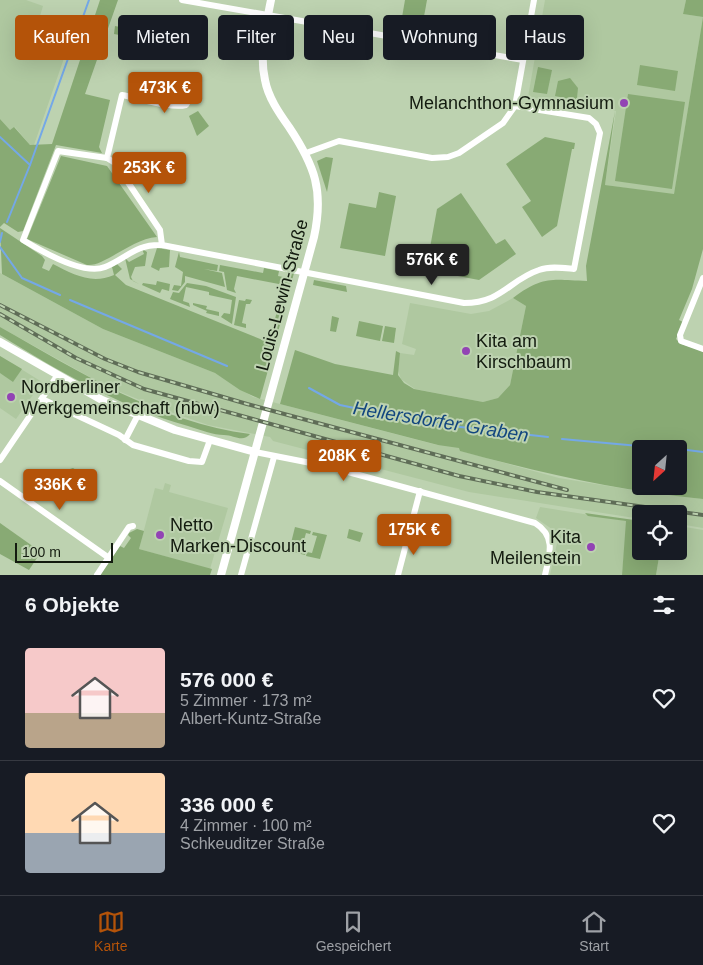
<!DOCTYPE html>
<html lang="de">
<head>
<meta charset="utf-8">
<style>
  :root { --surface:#171b24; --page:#242831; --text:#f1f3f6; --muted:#9ea1a6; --line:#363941; --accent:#b45309 }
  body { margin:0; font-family:Helvetica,sans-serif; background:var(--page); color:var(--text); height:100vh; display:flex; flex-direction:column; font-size:19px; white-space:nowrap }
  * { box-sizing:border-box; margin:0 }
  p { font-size:16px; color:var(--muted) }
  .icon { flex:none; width:28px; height:28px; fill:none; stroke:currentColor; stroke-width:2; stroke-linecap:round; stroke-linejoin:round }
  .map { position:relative; height:575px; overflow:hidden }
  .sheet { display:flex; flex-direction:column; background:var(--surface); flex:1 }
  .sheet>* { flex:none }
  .guide { position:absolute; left:15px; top:15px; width:674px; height:45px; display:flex; gap:10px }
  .needle { width:32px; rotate:207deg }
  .fabs { position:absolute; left:632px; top:440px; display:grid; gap:10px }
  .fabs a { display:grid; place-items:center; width:55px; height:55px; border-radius:5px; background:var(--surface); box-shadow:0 5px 20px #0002; font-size:25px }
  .scale { position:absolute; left:15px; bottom:12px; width:98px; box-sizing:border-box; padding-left:5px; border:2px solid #131b0f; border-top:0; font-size:14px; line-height:18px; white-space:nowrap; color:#131b0f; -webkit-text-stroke:4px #bdd2b0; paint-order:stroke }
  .price { position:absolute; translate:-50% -42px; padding:0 11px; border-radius:5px; background:var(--accent); color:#fff; font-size:16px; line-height:32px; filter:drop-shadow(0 1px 2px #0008) }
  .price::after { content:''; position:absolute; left:50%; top:30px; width:15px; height:11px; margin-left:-8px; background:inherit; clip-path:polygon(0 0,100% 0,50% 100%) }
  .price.active { background:#222; color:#fff }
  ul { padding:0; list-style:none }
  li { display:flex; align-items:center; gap:15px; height:125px; padding:0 25px }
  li+li { border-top:1px solid var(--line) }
  li span { display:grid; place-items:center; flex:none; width:140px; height:100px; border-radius:5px; color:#555 }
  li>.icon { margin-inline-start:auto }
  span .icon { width:60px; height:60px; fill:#fffc; stroke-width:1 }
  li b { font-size:21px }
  h2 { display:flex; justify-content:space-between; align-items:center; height:60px; padding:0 25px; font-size:21px }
  .chip { padding:0 18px; border-radius:5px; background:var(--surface); box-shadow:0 5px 20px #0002; font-size:18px; line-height:45px }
  .chip.active { background:var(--accent); color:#fff }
  .tabs { display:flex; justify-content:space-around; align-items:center; height:70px; border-top:1px solid var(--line); background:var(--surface); font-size:14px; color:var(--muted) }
  .tabs a { display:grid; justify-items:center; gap:2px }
  .tabs .active { color:var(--accent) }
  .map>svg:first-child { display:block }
  .built { fill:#afc8a0 }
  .green { fill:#88aa74; fill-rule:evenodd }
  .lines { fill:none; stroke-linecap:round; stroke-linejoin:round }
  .stream { stroke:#74a8e7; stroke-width:2 }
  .minor { stroke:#fff; stroke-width:6 }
  .tertiary { stroke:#fff; stroke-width:8 }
  .rail-casing { stroke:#5f6d57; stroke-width:4 }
  .rail { stroke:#bdd2b0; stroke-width:2; stroke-dasharray:5.5; stroke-linecap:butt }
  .poi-dot { fill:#9243b4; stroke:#bdd2b0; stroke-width:2 }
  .labels { text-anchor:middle; stroke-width:4; stroke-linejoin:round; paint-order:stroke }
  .poi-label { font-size:18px; fill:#131b0f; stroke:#bdd2b0; text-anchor:start }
  .street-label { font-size:18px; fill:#131b0f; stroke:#bdd2b0 }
  .water-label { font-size:19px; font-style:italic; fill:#12467f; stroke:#bdd2b0 }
</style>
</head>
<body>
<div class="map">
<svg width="703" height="575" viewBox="0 0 703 575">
  <rect width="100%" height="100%" fill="#bdd2b0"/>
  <g class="built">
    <polygon points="0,0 26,0 43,6 37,26 71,38 34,145 30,145 15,127 10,130 0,119"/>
    <polygon points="545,0 686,0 683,14 703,17 674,195 605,185 616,111 528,97"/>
    <polygon points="0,273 103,329 215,373 253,397 437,445 451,445 460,448 461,451 559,478 651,493 703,499 703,528 679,524 679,514 641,514 641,519 469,492 273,441 270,437 208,425 159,408 106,386 0,327"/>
    <polygon points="513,298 526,306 510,385 498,398 483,402 415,389 401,379 398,371 400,353 414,355 416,349 402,344 410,303 471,314 489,311"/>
    <polygon points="0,356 42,382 16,419 0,408"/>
    <polygon points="165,483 171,485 169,492 228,508 210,569 139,549 155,488 163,490"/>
    <polygon points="540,507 627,521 622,575 550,575 559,534 536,518"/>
    <polygon points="679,526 703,530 703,575 656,575 660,551 679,551"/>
  </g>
  <g class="green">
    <polygon points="100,0 118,0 85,94 110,100 99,147 102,153 56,145 23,231 18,232 4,223 0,227 0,119 10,130 14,127 30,145 52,144"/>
    <polygon points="405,0 427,0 421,33 400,29"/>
    <path d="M686,0H703V249L692,289L679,320L683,322L676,339L681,344L703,351V499C620,491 541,473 460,451L459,448L438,445L280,404L295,350L335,364L393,375L396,351L400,353L398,375L404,383L414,389L483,402L498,398L510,385L526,306L513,298C544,275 552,280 587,281L586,266L615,111L605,185L674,194L703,17L683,14ZM641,449H679V486H641Z"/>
    <polygon points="115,26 131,29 130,37 114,34"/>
    <polygon points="134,29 159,34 156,45 132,40"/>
    <polygon points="640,65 678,71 675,91 637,85"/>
    <polygon points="538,67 552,70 547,94 533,92"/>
    <polygon points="570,78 578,88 577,98 574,100 555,96 558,81"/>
    <polygon points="166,86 171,87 170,90 181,93 182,89 189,94 188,102 179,103 180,99 169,97 168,101 163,100 160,91"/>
    <polygon points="628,94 685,102 672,189 615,181"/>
    <polygon points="198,111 209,126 197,136 189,116"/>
    <polygon points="545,137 575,143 574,149 572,149 557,226 542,237 522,207 531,201 506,164"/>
    <path d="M61,156L107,166L157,237C131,239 104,267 87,265L27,239Z"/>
    <polygon points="326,157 333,158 327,192 317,161"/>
    <polygon points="379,192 396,196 385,256 340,248 349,203 376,208"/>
    <polygon points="461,193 496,244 505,239 516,254 479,280 426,270 437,209"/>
    <path d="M0,228L42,256L45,260L42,268L49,271L53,264C73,274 91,285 114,275L112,267L117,264L122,269L115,275L126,285L275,345L260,399L240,390L215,373L103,329L2,274Z"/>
    <polygon points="157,248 170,250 169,267 160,268 159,271 151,267"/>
    <polygon points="142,249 147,252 145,266 135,267 131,277 133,281 139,284 130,279 125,258 129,262 144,254"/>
    <polygon points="179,252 180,257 218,265 217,271 204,269 222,273 225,287 185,276 185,282 178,291 172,290 174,285 181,286 183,272 175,267"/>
    <polygon points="220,265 263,273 264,268 279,271 278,276 288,278 289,273 294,273 286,303 279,302 284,285 237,276 234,289 236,293 227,290 224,272 219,271"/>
    <polygon points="314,280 346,286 347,292 313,285"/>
    <polygon points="157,281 170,284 169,291 162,289 160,293 142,285 143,283 156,285"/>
    <polygon points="187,283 206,286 236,297 232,324 221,317 224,313 230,314 232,300 209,295 209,292 186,287 183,301 189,303 190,307 170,299 173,292 179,293"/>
    <polygon points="246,299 252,300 250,304 246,304 242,323 246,324 246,328 234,325 239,300 245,301"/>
    <polygon points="193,303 207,306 206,309 219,312 219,316 206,313 207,311 193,305"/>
    <polygon points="274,308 284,310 275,343 261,337 271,335 277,311 273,310"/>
    <polygon points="332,316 339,318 336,332 330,331"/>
    <polygon points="359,321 383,326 380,341 356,336"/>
    <polygon points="385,326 396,328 394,343 382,341"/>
    <path d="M0,327C78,371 160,423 250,434C243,443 234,435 224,435C214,435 200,430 188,426C120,407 60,372 0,335Z"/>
    <polygon points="0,356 22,369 13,382 0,373"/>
    <polygon points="73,468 79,472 76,481 93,492 89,499 59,478 64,471"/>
    <polygon points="585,513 641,521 641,551 660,551 656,575 622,575 626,521 588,516"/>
    <polygon points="0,523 41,552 29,570 0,554"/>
    <polygon points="295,527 311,531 310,534 306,533 301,551 306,552 305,555 289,551"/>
    <polygon points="137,529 144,531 139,549 212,569 210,575 100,575 120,546 124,548 131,538 128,535 129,533"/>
    <polygon points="349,529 363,533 360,542 347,538"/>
    <polygon points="313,532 327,535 320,559 306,556 307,552 312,553 317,536 312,535"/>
  </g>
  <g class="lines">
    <g class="stream">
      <polyline points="0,137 30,165 7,222"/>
      <polyline points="30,165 89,0"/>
      <polyline points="0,242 2,233"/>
      <polyline points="0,247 22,278 60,295"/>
      <polyline points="70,300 227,366"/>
      <polyline points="309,388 340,405 426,423 548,437"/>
      <polyline points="562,439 672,449"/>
      <polyline points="679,449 703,452"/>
    </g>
    <g class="minor">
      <polyline points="182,0 523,60"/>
      <polyline points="306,153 339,141 432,158 448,157 459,153 503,123 515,106 534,0"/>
      <path d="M107,158L122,95C139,98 171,109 186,105L192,95L187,88L163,83L157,91L155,101"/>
      <path d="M162,245L160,230L115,163L107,158L58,151L23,240C41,251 83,276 105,267C127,258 135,244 162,245L464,303C502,303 509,280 539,270C550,266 563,268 574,269L600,133L596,124L589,118L515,106"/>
      <polyline points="703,278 680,335 681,341 703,349"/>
      <polyline points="42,399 119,435 133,445 189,461 202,462 210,440"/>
      <polyline points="125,440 138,415"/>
      <path d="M255,452L326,466L535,523C556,536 550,554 545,575"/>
      <polyline points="0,460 57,376"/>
      <polyline points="0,481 109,558"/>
      <polyline points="97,575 129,527 133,526"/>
      <polyline points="241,575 274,457"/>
      <polyline points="398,575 420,491"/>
    </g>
    <g class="tertiary">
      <polyline points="0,342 102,400 175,430 255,452"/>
      <path d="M221,575L314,237C324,191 315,166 289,127C279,113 268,97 265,80C259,54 266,25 271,0"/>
    </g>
    <g class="rail-casing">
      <g id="rail">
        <polyline points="0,305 105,359 138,372 247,404 567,490"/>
        <polyline points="0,314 76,358 144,389 459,476 537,492 703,515"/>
      </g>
    </g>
    <use href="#rail" class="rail"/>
  </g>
  <g class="poi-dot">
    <circle cx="624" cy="103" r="5"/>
    <circle cx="466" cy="351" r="5"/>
    <circle cx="11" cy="397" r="5"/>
    <circle cx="160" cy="535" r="5"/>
    <circle cx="591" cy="547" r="5"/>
  </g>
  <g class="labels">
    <g class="poi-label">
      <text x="614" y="109" text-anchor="end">Melanchthon-Gymnasium</text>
      <text x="476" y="347">Kita am<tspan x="476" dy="21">Kirschbaum</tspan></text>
      <text x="21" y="393">Nordberliner<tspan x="21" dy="21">Werkgemeinschaft (nbw)</tspan></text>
      <text x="170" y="531">Netto<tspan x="170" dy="21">Marken-Discount</tspan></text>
      <text x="581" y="543" text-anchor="end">Kita<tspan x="581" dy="21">Meilenstein</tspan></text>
    </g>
    <g class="street-label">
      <text transform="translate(282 295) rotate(-75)" y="6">Louis-Lewin-Straße</text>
    </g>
    <g class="water-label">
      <text transform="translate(441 421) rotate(9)" y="7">Hellersdorfer Graben</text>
    </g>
  </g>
</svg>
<div class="fabs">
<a><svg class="needle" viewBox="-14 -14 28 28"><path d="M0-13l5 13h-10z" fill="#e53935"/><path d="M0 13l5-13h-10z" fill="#9ea1a6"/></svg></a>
<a><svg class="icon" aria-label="locate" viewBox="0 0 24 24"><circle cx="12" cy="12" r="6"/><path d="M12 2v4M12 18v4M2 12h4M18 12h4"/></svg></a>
</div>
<div class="scale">100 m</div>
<b class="price" style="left:165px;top:114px">473K €</b>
<b class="price" style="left:149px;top:194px">253K €</b>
<b class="price active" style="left:432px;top:286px">576K €</b>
<b class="price" style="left:344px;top:482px">208K €</b>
<b class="price" style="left:60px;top:511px">336K €</b>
<b class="price" style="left:414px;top:556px">175K €</b>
<div class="guide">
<a class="chip active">Kaufen</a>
<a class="chip">Mieten</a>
<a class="chip">Filter</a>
<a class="chip">Neu</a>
<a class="chip">Wohnung</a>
<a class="chip">Haus</a>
</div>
</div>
<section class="sheet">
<h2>6 Objekte<svg class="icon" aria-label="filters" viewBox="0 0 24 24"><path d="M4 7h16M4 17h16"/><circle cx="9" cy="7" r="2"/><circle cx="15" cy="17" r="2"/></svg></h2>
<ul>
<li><span style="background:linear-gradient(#f6c9c9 65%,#b9a48a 0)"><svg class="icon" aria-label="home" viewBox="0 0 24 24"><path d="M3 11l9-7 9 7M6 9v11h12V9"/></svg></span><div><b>576 000 €</b><p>5 Zimmer · 173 m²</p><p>Albert-Kuntz-Straße</p></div><svg class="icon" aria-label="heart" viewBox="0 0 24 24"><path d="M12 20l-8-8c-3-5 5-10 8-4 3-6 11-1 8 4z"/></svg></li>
<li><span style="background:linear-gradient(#ffd9b3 60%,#9aa5b1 0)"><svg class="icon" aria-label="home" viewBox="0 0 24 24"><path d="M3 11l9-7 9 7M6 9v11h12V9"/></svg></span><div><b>336 000 €</b><p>4 Zimmer · 100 m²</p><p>Schkeuditzer Straße</p></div><svg class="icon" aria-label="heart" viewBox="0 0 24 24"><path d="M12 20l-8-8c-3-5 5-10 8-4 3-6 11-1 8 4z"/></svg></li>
</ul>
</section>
<nav class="tabs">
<a class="active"><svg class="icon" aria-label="map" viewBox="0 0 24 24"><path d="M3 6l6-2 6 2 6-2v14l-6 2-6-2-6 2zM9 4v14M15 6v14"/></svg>Karte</a>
<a><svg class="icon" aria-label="saved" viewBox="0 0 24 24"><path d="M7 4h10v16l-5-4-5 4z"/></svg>Gespeichert</a>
<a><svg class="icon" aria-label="home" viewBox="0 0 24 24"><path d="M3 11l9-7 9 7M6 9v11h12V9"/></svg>Start</a>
</nav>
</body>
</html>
